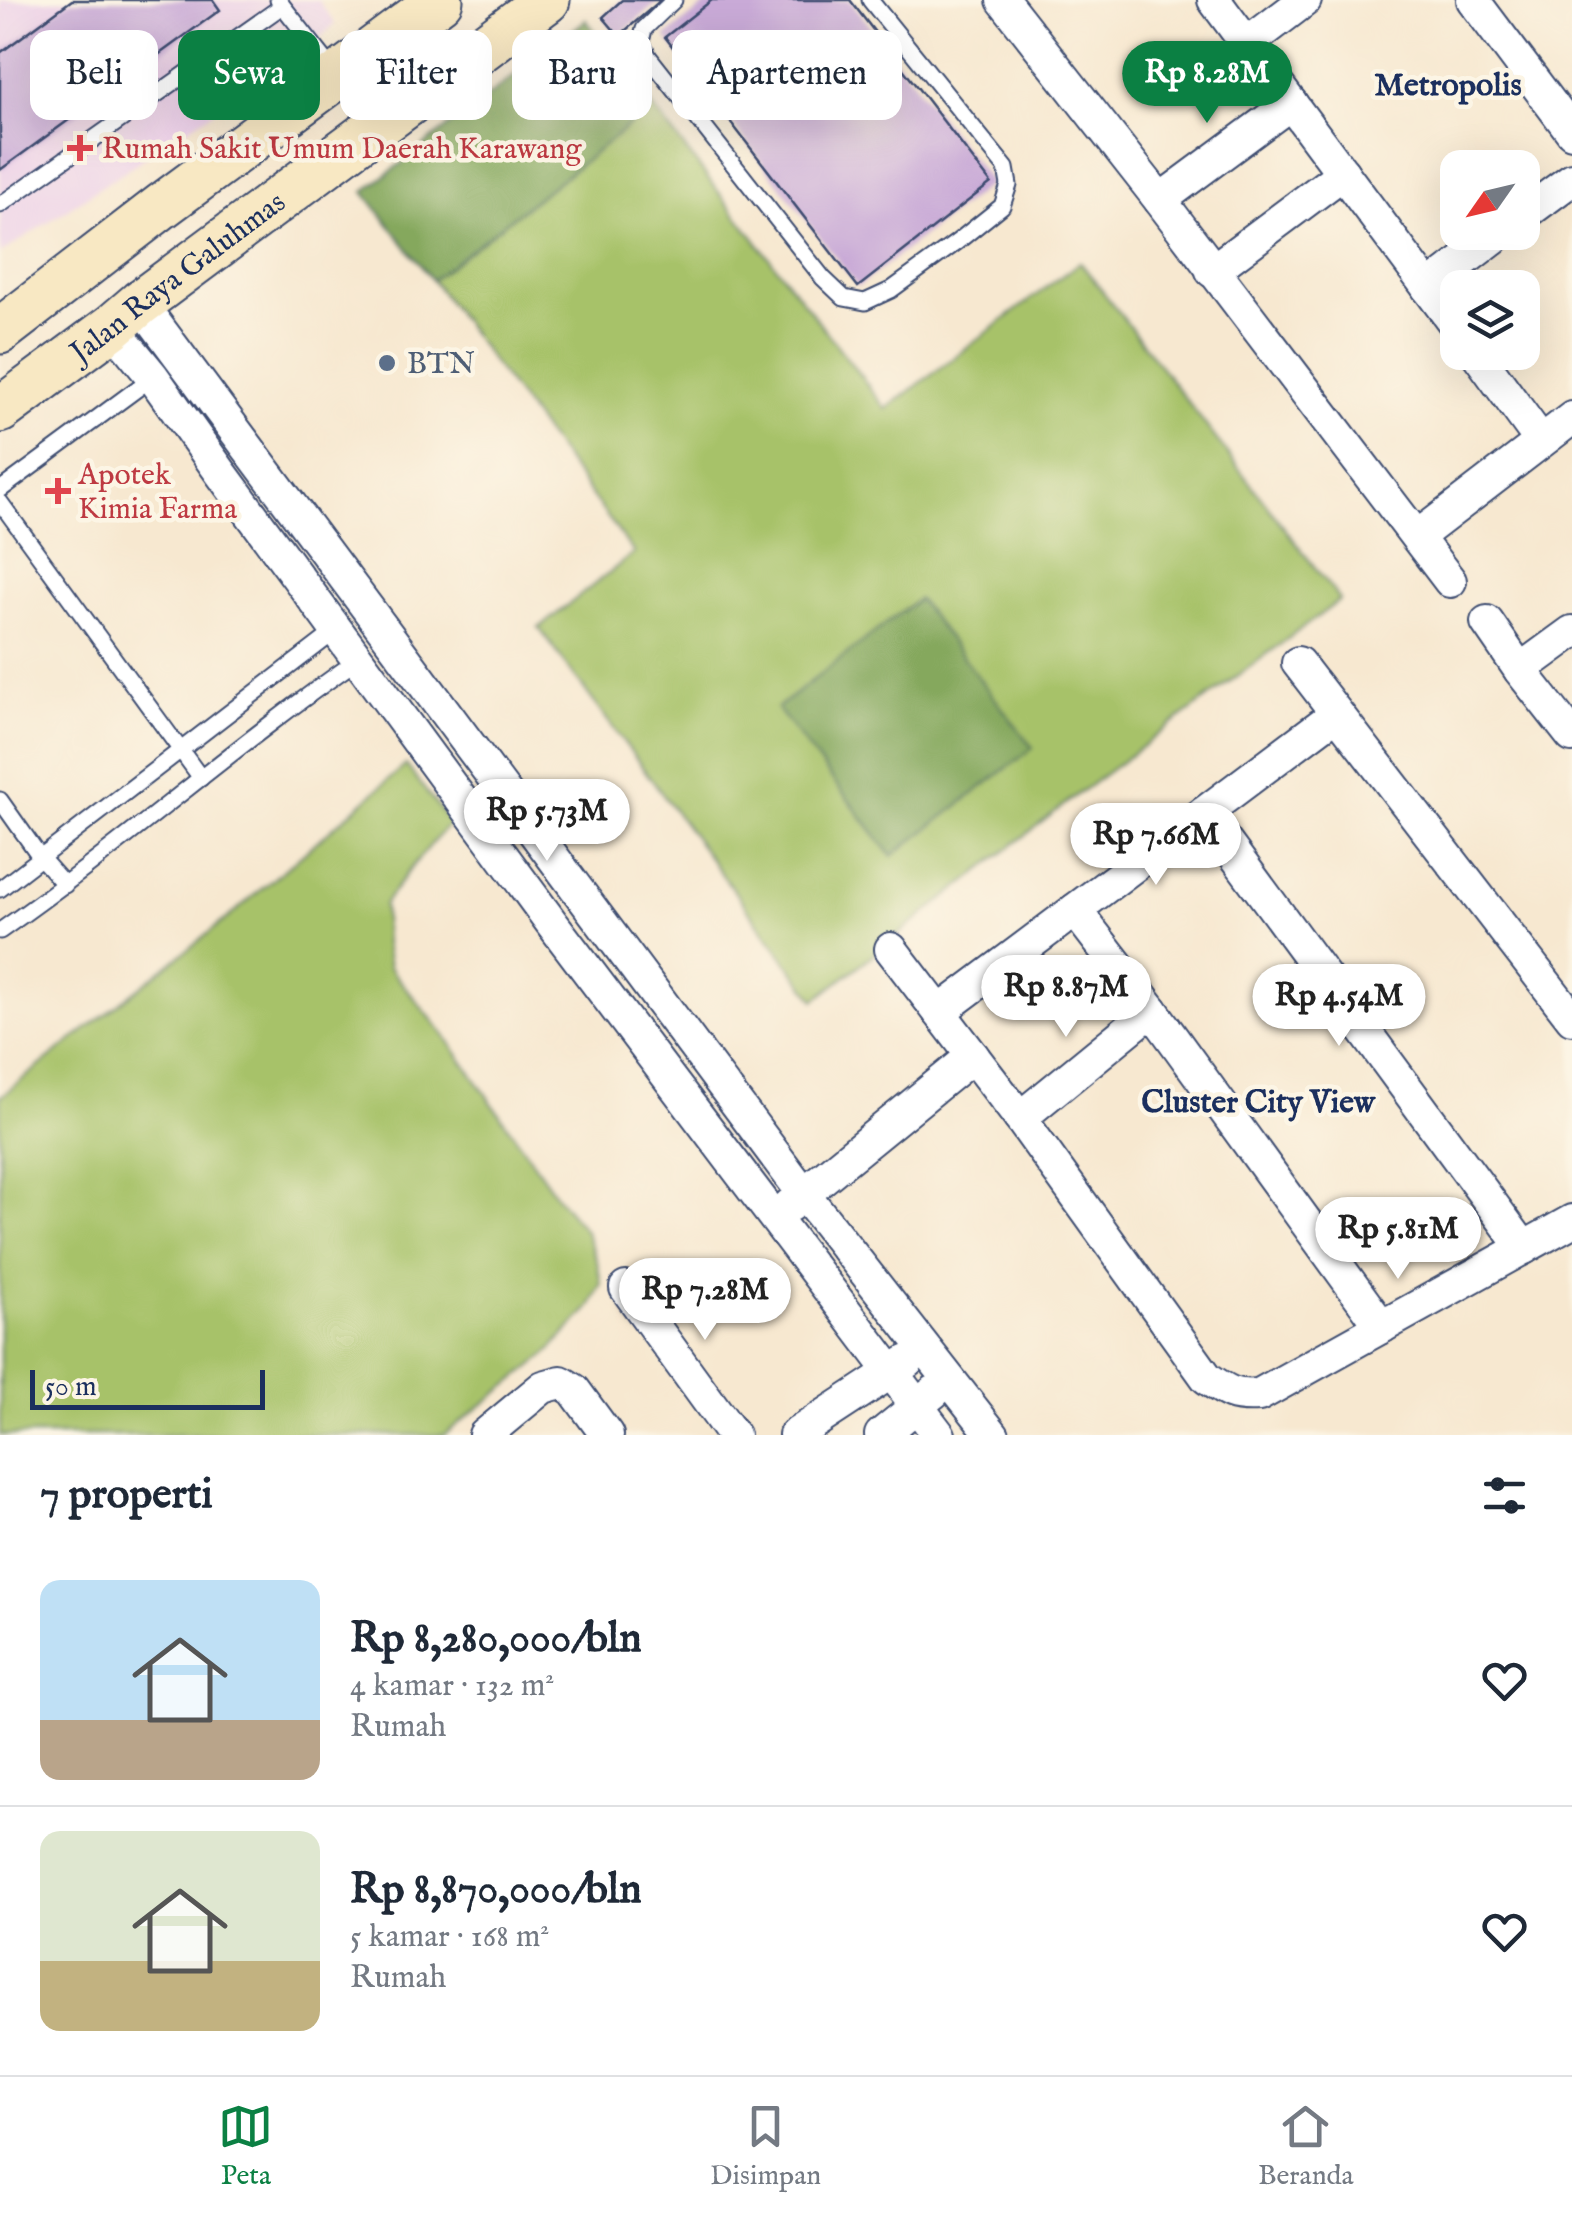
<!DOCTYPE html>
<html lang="id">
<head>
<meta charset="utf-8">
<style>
  :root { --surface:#fff; --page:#f6f6f7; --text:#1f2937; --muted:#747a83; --line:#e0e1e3; --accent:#0b8043 }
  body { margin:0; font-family:"IM FELL English",serif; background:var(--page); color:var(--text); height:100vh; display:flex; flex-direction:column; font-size:38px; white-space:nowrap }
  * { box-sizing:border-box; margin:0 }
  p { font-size:32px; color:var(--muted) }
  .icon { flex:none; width:55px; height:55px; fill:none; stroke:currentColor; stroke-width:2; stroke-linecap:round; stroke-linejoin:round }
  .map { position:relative; height:1435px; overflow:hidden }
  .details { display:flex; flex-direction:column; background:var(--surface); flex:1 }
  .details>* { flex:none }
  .hud { position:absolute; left:30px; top:30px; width:1000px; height:90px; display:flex; gap:20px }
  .needle { width:65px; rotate:236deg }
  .fabs { position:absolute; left:1440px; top:150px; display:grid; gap:20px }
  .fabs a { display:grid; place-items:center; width:100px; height:100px; border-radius:20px; background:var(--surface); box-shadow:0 10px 40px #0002; font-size:50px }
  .scale { position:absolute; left:30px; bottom:25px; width:235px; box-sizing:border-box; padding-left:10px; border:5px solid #1b2f5e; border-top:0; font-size:28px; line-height:35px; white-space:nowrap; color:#1b2f5e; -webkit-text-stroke:8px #fcf5e5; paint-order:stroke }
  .price { position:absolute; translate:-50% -85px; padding:0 22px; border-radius:35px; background:#fff; color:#222; font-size:32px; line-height:65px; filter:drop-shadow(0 2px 5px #0008) }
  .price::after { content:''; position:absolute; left:50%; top:60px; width:30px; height:22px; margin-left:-15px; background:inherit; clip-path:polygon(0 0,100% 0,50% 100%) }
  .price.on { background:var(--accent); color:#fff }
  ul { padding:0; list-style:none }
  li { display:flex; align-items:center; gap:30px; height:250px; padding:0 40px }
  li+li { border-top:2px solid var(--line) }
  li span { display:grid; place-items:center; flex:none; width:280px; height:200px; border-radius:20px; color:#555 }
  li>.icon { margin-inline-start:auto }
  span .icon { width:120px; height:120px; fill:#fffc; stroke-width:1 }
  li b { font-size:42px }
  h2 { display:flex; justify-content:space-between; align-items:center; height:120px; padding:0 40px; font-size:42px }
  .pill { padding:0 35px; border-radius:20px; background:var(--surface); box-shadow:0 10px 40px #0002; font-size:35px; line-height:90px }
  .pill.on { background:var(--accent); color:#fff }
  .tabs { display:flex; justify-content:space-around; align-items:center; height:140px; border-top:2px solid var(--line); background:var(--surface); font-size:28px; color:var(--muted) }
  .tabs a { display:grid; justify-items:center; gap:5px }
  .tabs .on { color:var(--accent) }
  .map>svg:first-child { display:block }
  .built { fill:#edd1e9 }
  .green { fill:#a7c269; stroke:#617864; stroke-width:2.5 }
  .forest { fill:#85a85d; stroke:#506c5e; stroke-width:2.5 }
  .building { fill:#c9aad7 }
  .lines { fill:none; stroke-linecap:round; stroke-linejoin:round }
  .service-casing { stroke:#3c4b6f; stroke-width:19 }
  .minor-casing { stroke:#3c4b6f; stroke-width:36 }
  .secondary-casing { stroke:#3c4b6f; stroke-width:49 }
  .service { stroke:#fff; stroke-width:15 }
  .minor { stroke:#fff; stroke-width:32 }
  .secondary { stroke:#f8e8c3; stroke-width:45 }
  .health-dot { fill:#e0444e; stroke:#fcf5e5; stroke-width:4 }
  .service-dot { fill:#5c6f8a; stroke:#fcf5e5; stroke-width:4 }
  .labels { text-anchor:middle; stroke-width:9; stroke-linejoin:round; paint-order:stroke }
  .health-label { font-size:30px; fill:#be3a42; stroke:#fcf5e5; text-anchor:start }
  .street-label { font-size:30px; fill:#1b2f5e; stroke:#fcf5e5 }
  .service-label { font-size:30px; fill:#4e5e75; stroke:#fcf5e5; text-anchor:start }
  .neighbourhood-label { font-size:32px; font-weight:bold; fill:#1b2f5e; stroke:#fcf5e5 }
</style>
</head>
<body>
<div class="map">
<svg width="1572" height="1435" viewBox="0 0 1572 1435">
  <rect width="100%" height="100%" fill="#fcf5e5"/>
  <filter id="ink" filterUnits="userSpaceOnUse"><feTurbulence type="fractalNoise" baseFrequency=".01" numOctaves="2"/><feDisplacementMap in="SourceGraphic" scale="20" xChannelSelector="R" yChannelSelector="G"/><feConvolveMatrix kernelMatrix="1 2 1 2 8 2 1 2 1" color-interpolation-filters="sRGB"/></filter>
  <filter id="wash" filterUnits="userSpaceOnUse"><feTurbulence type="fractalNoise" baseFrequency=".0048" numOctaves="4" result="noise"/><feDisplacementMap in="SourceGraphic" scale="40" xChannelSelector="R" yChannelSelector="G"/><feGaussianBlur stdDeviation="2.25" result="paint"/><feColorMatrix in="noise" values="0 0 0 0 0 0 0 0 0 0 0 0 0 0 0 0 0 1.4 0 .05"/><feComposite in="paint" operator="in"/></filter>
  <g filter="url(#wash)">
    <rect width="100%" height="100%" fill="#f7e8d0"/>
    <polygon class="built" points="0,0 318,0 335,24 312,46 0,254"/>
    <g class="green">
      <polygon points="653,107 886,409 1080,262 1340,600 1078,794 815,1000 539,628 634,553 432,280"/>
      <polygon points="406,765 450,823 414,864 384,904 385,943 389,967 446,1037 558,1198 585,1231 597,1261 601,1284 590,1307 546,1355 444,1435 0,1435 0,1097 229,917"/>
    </g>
    <g class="forest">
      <polygon points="586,20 653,107 432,280 364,192"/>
      <polygon points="918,599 1033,748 892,856 777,708"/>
    </g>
    <g id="blocks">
      <g class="building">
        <polygon points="72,0 213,0 220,10 0,170 0,53"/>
        <polygon points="622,0 661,0 619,36 603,17"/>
        <polygon points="712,0 850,0 991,183 858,287 665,37"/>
      </g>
    </g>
  </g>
  <g filter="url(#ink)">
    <use href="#blocks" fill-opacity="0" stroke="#3c4b6f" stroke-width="2.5"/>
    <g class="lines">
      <g class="service-casing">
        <g id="service">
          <polyline points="278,0 334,71"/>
          <polyline points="674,0 644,29 641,42 649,57 823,278 844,298 865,302 891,290 957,242 1002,206 1009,185 1006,168 870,0"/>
          <polyline points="0,205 282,6"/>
          <polyline points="0,490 153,377"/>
          <polyline points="0,502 201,778"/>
          <polyline points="0,800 41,858 65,885"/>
          <polyline points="0,889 337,630"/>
          <path d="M0,931C123,845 235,745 359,659"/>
        </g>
      </g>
      <g class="minor-casing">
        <g id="minor">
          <polyline points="1003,0 1160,200 1450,581"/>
          <polyline points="1214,0 1458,328"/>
          <polyline points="1473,0 1572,132"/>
          <polyline points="1247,44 1305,0"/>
          <polyline points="1160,200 1291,103"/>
          <polyline points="1522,216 1572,179"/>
          <polyline points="1212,271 1343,173"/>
          <polyline points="1428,288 1501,232"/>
          <polyline points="140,303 804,1194 993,1435"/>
          <polyline points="112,327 153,377 221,473 551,922 939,1435"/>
          <polyline points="1476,352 1541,441"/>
          <polyline points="1417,537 1572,418"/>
          <polyline points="1487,622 1520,670 1572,736"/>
          <polyline points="1298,663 1572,1018"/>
          <polyline points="1520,670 1572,632"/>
          <polyline points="1204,813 1524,1248"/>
          <polyline points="1075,910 1152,1010 1382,1327"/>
          <path d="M891,949L1020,1118L1207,1378C1227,1392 1234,1397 1259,1395L1572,1221"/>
          <polyline points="939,1012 1336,714"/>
          <polyline points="1020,1118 1152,1010"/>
          <polyline points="790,1205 973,1056"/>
          <polyline points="626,1288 733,1435"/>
          <polyline points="485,1435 543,1387 561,1382 574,1390 607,1435"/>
          <polyline points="795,1435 908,1361"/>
          <polyline points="881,1435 934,1392"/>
        </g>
      </g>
      <g class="secondary-casing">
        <g id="secondary">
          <polyline points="0,331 162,206 440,0"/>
          <path id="s1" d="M0,410L112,327L140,303L547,0"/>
        </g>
      </g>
      <use href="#service" class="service"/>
      <use href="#minor" class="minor"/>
      <use href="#secondary" class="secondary"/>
    </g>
  </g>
  <g class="health-dot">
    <path d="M75 133h10v10h10v10h-10v10h-10v-10h-10v-10h10z"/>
    <path d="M53 476h10v10h10v10h-10v10h-10v-10h-10v-10h10z"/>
  </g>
  <circle class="service-dot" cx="387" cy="363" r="10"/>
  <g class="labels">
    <g class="health-label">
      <text x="102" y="158">Rumah Sakit Umum Daerah Karawang</text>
      <text x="78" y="484">Apotek<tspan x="78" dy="34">Kimia Farma</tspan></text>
    </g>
    <g class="street-label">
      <text dy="10" stroke="none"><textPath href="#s1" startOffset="222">Jalan Raya Galuhmas</textPath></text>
    </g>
    <g class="service-label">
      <text x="407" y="373">BTN</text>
    </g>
    <g class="neighbourhood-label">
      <text x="1448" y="95">Metropolis</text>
      <text x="1258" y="1112">Cluster City View</text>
    </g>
  </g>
</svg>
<div class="fabs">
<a><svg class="needle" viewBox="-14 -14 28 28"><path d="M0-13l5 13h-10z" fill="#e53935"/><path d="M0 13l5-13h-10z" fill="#747a83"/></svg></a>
<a><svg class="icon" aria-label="layers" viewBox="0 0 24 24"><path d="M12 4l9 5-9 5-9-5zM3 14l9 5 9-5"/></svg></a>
</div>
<div class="scale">50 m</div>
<b class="price on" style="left:1207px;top:126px">Rp 8.28M</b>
<b class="price" style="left:547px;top:864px">Rp 5.73M</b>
<b class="price" style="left:1156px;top:888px">Rp 7.66M</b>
<b class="price" style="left:1066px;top:1040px">Rp 8.87M</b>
<b class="price" style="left:1339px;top:1049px">Rp 4.54M</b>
<b class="price" style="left:1398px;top:1282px">Rp 5.81M</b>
<b class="price" style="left:705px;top:1343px">Rp 7.28M</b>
<div class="hud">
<a class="pill">Beli</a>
<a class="pill on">Sewa</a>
<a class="pill">Filter</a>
<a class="pill">Baru</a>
<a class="pill">Apartemen</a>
</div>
</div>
<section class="details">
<h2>7 properti<svg class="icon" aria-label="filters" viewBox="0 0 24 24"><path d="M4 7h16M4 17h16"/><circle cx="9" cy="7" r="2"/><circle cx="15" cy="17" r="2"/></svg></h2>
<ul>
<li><span style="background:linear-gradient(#bfe0f5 70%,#b9a48a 0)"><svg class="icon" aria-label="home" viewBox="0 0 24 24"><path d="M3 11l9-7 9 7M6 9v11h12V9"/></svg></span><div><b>Rp 8,280,000/bln</b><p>4 kamar · 132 m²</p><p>Rumah</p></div><svg class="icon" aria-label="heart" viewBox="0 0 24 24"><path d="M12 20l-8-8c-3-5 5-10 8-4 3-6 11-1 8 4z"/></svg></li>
<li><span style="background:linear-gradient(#dfe7d0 65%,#c2b280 0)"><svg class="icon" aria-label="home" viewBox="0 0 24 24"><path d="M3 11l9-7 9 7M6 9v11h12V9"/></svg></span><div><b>Rp 8,870,000/bln</b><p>5 kamar · 168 m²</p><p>Rumah</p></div><svg class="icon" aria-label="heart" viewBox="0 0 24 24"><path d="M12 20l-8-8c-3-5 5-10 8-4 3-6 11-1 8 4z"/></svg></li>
</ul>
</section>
<nav class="tabs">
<a class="on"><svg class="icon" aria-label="map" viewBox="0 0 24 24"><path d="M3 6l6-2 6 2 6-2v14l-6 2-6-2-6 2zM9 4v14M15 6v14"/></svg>Peta</a>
<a><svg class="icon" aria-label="saved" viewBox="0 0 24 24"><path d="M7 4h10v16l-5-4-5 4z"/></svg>Disimpan</a>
<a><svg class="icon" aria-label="home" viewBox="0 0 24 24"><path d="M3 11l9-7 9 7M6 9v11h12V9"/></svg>Beranda</a>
</nav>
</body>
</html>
